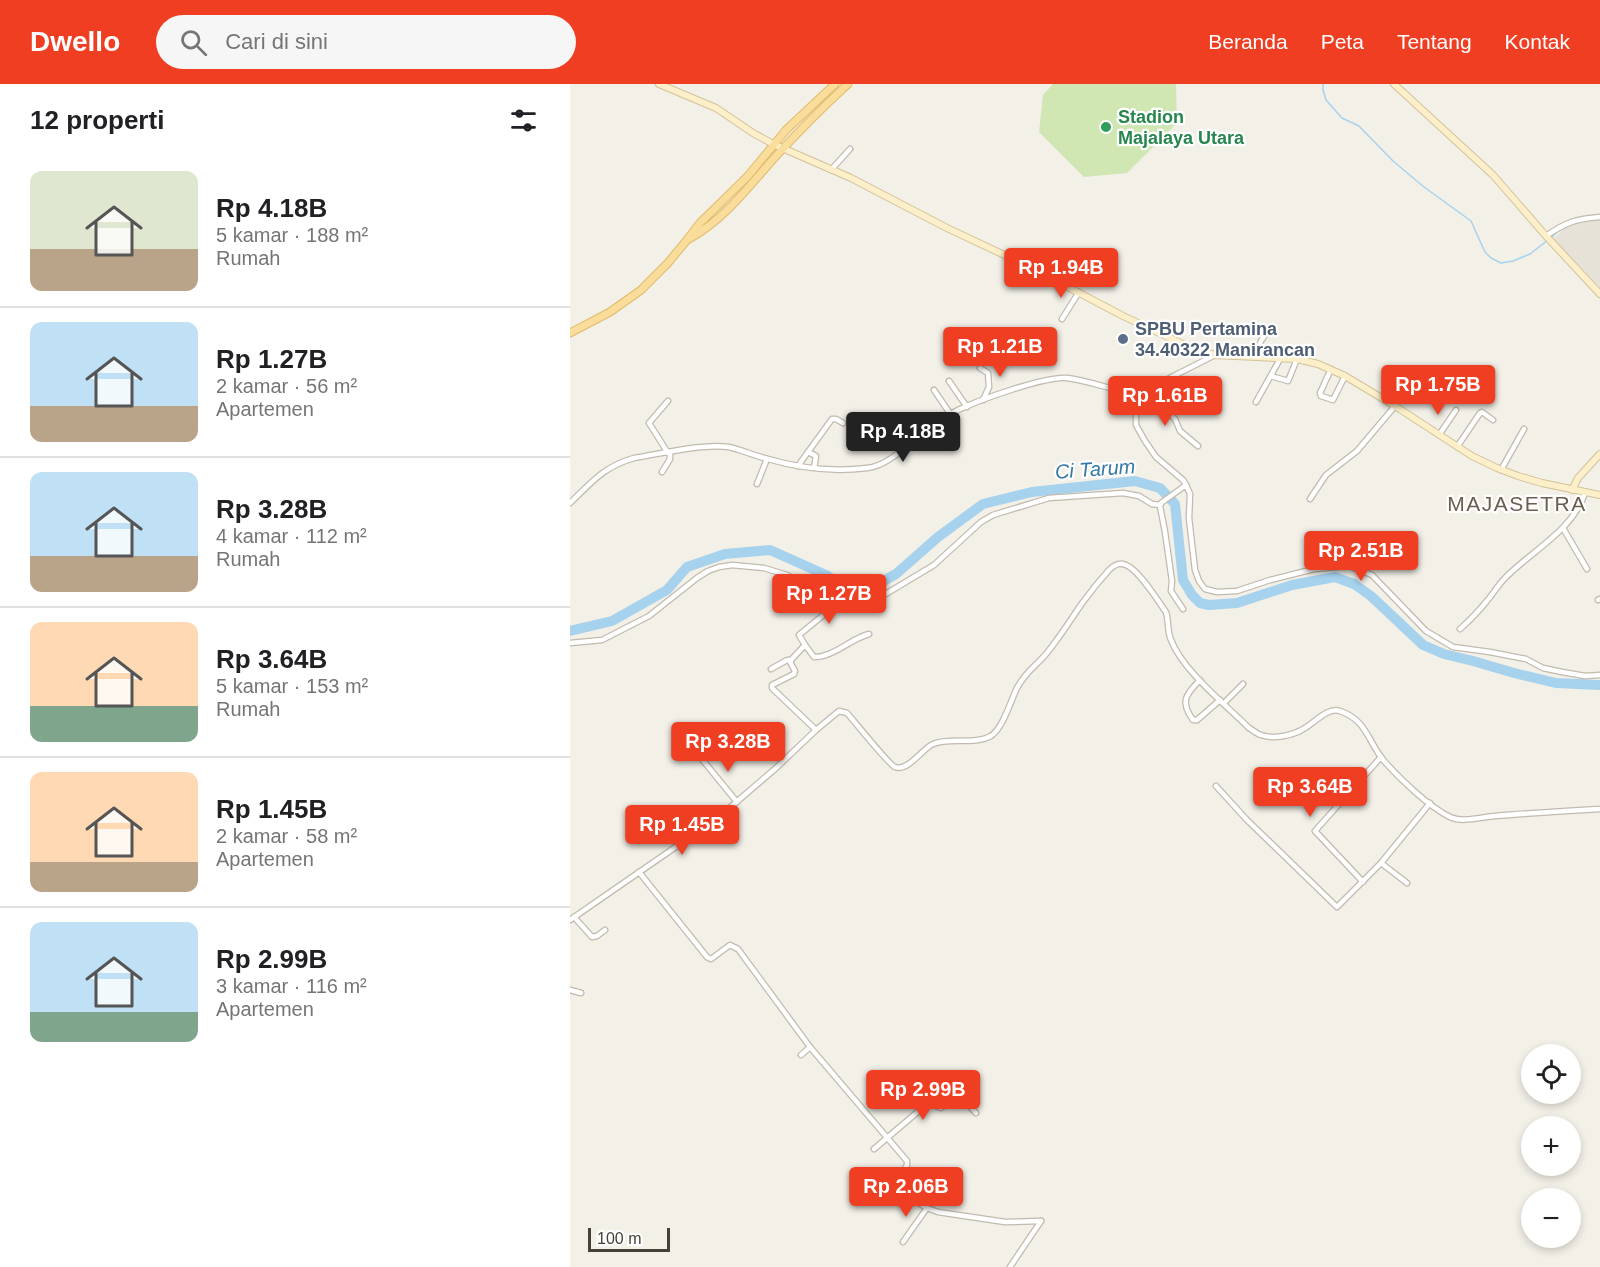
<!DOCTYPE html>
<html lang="id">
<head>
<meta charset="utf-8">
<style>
  :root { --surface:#fff; --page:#f6f6f6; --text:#202124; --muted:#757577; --line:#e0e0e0; --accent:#f03e22 }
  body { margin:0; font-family:Arial,sans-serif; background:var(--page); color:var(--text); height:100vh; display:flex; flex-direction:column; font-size:22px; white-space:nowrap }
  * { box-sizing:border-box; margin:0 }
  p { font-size:20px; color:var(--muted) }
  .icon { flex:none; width:33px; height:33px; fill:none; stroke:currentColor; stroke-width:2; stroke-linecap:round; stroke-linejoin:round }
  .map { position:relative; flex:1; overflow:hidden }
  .sheet { display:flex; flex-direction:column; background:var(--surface); width:570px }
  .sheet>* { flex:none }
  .tools { position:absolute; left:951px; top:960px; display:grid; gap:12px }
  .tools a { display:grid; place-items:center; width:60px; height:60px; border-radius:50%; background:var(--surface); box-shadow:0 3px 9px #0003; font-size:30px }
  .scale { position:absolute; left:18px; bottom:15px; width:82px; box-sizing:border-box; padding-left:6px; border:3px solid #474037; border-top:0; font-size:16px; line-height:21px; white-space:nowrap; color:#474037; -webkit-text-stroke:4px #fff; paint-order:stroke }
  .price { position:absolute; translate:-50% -51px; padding:0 14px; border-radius:6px; background:var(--accent); color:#fff; font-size:20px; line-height:39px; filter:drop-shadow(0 2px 3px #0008) }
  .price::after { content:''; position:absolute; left:50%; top:36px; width:18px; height:14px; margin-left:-9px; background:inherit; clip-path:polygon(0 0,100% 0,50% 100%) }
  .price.selected { background:#222; color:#fff }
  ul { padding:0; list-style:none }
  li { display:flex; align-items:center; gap:18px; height:150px; padding:0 30px }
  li+li { border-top:2px solid var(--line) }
  li span { display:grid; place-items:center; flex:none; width:168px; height:120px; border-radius:12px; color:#555 }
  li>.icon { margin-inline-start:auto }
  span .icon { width:72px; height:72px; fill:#fffc; stroke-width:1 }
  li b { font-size:26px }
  h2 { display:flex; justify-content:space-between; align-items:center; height:72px; padding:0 30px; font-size:26px }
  header { display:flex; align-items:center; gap:36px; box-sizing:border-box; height:84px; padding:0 30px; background:var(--accent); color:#fff }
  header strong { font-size:28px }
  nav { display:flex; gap:33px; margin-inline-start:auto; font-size:21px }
  .search { width:420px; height:54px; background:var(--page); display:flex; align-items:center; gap:15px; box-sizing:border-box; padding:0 21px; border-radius:33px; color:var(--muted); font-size:22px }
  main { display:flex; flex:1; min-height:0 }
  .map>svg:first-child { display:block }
  .residential { fill:#e7e2d7 }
  .green { fill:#d0e6b3 }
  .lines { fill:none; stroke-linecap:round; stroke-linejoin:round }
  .stream { stroke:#a7d2ed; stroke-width:1.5 }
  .river { stroke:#a7d2ed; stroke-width:10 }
  .street-casing { stroke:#c2baae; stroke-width:7 }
  .secondary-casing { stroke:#d1c299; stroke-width:8 }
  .primary-casing { stroke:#dfba6b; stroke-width:9 }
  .street { stroke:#fff; stroke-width:4.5 }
  .secondary { stroke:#fcefca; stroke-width:6 }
  .primary { stroke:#fadd9b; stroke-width:7 }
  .leisure-dot { fill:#2e9e5b; stroke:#fff; stroke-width:2 }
  .service-dot { fill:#5c6f8a; stroke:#fff; stroke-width:2 }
  .labels { text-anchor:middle; stroke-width:4.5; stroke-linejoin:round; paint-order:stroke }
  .leisure-label { font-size:18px; font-weight:bold; fill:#27864d; stroke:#fff; text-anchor:start }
  .service-label { font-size:18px; font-weight:bold; fill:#4e5e75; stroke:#fff; text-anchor:start }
  .water-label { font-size:20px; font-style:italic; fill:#3378a6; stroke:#fff }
  .quarter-label { font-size:21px; letter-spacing:1.5px; fill:#695e4f; stroke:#fff }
</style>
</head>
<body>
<header>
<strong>Dwello</strong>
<div class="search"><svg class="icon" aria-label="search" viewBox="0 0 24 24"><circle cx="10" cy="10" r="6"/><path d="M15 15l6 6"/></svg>Cari di sini</div>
<nav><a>Beranda</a><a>Peta</a><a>Tentang</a><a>Kontak</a></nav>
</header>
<main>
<section class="sheet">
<h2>12 properti<svg class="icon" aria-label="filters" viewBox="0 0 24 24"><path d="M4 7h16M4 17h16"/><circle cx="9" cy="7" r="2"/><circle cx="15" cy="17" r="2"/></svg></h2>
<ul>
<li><span style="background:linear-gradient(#dfe7d0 65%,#b9a48a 0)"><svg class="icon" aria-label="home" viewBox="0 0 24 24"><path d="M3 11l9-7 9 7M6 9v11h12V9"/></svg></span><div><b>Rp 4.18B</b><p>5 kamar · 188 m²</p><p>Rumah</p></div></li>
<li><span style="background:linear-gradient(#bfe0f5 70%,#b9a48a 0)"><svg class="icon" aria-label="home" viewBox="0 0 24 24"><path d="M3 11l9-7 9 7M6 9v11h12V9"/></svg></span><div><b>Rp 1.27B</b><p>2 kamar · 56 m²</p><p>Apartemen</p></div></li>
<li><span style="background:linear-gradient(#bfe0f5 70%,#b9a48a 0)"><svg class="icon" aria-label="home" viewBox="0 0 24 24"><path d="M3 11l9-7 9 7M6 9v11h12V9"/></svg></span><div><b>Rp 3.28B</b><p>4 kamar · 112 m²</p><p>Rumah</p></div></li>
<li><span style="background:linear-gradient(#ffd9b3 70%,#7fa58c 0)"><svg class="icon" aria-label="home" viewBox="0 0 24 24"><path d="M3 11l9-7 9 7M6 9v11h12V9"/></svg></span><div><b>Rp 3.64B</b><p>5 kamar · 153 m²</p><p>Rumah</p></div></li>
<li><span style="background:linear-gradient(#ffd9b3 75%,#b9a48a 0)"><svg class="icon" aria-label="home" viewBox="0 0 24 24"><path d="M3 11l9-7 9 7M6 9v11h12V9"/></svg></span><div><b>Rp 1.45B</b><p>2 kamar · 58 m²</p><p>Apartemen</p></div></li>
<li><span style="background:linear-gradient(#bfe0f5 75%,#7fa58c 0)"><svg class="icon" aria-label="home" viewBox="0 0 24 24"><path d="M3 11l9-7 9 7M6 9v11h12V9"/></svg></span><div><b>Rp 2.99B</b><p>3 kamar · 116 m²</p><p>Apartemen</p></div></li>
</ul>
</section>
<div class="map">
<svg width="1030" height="1183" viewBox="0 0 1030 1183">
  <rect width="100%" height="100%" fill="#f3f0e8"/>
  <polygon class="residential" points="1030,135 1030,204 1029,205 983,155 996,143"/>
  <polygon class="green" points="483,0 606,0 607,39 557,89 514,93 469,48 473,11"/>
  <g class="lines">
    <g class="stream">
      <polyline points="753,0 753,6 756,16 772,34 789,42 823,77 854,103 901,137 915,168 921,174 931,179 943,177 960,170 978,156"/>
      <polyline points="982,153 989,146"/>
    </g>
    <polyline class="river" points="0,547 42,537 97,506 117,483 155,470 200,466 256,491 275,504 295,507 326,490 368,453 413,420 462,408 565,397 590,404 605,420 613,496 622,511 630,519 639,521 667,519 722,501 765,493 784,500 801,512 853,561 874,570 903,577 944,589 986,599 1030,601"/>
    <g class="street-casing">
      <g id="street">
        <polyline points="261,86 280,65"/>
        <path d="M976,152C996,138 1006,135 1030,133"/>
        <polyline points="492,235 509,208"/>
        <polyline points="685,272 691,257 699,245"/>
        <polyline points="410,284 418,289 419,303 413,316"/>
        <polyline points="761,285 750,309 751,312 763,316 775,292"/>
        <polyline points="701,292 718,297 727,275"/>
        <polyline points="379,297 397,323"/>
        <polyline points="364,306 381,331"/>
        <polyline points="577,307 605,335 610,347 628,362"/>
        <polyline points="559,309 566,324 566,341 575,357 586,373 613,396 616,401"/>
        <polyline points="686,318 710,275"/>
        <polyline points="869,351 886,326"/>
        <polyline points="887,363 910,329 912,328 923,336"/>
        <polyline points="238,368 262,335 266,335 273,339"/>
        <polyline points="98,369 79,339 98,317"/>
        <polyline points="228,382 238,368 246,372 244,384"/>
        <polyline points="931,386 954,345"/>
        <polyline points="92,388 100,375 100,368"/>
        <polyline points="187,400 197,375"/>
        <polyline points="740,415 756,391 787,367 825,322"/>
        <path d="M0,419C22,398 33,383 64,374C90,370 133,359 159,363C172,366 185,372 198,375C229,384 264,388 297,384C319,382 340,358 358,346C368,339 378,331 388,326C409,316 475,292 497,294C521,297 544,307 568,310L645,271"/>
        <polyline points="993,444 1017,485"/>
        <polyline points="1028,516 1030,515"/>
        <polyline points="613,525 601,507 602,497 595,448 590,422 591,419 616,401 620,410 619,434 625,486 629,497 635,505 647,508 667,507 700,496 744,485 779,482 802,491 856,547 883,563 920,568 956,575 973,584 992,588 1015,592 1030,591"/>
        <path d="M890,545C899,537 908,528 916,518C923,510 928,501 936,493C964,465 1002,447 1015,409"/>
        <polyline points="0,559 32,556 79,532 127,494 138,487 149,483 162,481 194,484 217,491 268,519 282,522 294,520 314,511 364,481 411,438 423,431 479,414 553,409 569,412 582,420 590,421"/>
        <polyline points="235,561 229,551 268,519"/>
        <polyline points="201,585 217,576 221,576"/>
        <path d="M630,596C615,611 610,618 623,636H627L650,616"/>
        <polyline points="654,619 673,600"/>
        <path d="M246,646L202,604V601L224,590L225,587L220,578L221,576L235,561L244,573C264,573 280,555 299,550"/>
        <polyline points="131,674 167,718"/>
        <polyline points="646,702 677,736 767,823 811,779 860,719"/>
        <polyline points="811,779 837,799"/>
        <polyline points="69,788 137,873 141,875 160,861 168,865 240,963 337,1077 337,1081 325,1101 327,1106 357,1124 368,1128 435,1138 471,1137"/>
        <polyline points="793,798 745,747 811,673"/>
        <polyline points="4,833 22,853 27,852 35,846"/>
        <path d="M0,836L149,733L206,684L246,646L269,627L277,629C285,638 319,681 325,683C338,688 353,664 363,660C378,653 405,661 421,652C433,644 441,616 447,604C456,587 465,583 476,570C490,553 501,535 513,518C521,507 530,496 539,486C544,481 550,478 556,481C569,486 588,517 596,528C599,538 597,547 601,556C613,587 655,620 679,644C683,646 687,650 691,651C704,656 724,651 735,644C745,638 758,623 770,627C797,636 798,658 814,677C829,694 859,723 880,733C893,739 911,733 925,732C960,729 995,727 1030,725"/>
        <polyline points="0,906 11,909"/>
        <polyline points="231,971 240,963"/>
        <polyline points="304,1065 357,1020 360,1020 371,1024 386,1013 392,1014 406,1029"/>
        <polyline points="333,1158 357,1124"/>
        <polyline points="440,1183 471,1137"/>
      </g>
    </g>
    <g class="secondary-casing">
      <g id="secondary">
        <polyline points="89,0 146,24 183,49 203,60 281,94 377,144 462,184 553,232 615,261 645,271 727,275 748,280 775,292 825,322 902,372 927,384 948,392 972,399 1030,411"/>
        <polyline points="824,0 923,91 976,152 1030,210"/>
        <polyline points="1002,406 1008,394 1030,370"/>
      </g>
    </g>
    <g class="primary-casing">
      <g id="primary">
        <path d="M119,155C154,136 180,101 206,72C229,47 253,23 278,0"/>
        <polyline points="0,249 40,228 71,206 97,180 117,156 130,139 177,93 216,46 265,0"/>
      </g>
    </g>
    <use href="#street" class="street"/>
    <use href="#secondary" class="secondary"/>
    <use href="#primary" class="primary"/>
  </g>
  <circle class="leisure-dot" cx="536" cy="43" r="6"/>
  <circle class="service-dot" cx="553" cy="255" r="6"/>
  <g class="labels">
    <g class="leisure-label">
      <text x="548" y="39">Stadion<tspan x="548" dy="21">Majalaya Utara</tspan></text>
    </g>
    <g class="service-label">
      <text x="565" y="251">SPBU Pertamina<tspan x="565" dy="21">34.40322 Manirancan</tspan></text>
    </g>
    <g class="water-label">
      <text transform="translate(525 385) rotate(-4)" y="7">Ci Tarum</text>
    </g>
    <g class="quarter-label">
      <text x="947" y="427">MAJASETRA</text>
    </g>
  </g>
</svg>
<div class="tools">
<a><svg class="icon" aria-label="locate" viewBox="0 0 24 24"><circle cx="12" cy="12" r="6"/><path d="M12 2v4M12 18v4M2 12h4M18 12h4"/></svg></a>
<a>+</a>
<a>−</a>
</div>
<div class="scale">100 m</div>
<b class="price" style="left:491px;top:215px">Rp 1.94B</b>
<b class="price" style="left:430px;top:294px">Rp 1.21B</b>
<b class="price" style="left:868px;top:332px">Rp 1.75B</b>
<b class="price" style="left:595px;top:343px">Rp 1.61B</b>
<b class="price selected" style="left:333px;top:379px">Rp 4.18B</b>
<b class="price" style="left:791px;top:498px">Rp 2.51B</b>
<b class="price" style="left:259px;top:541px">Rp 1.27B</b>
<b class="price" style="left:158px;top:689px">Rp 3.28B</b>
<b class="price" style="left:740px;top:734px">Rp 3.64B</b>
<b class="price" style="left:112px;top:772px">Rp 1.45B</b>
<b class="price" style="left:353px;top:1037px">Rp 2.99B</b>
<b class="price" style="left:336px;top:1134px">Rp 2.06B</b>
</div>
</main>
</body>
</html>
